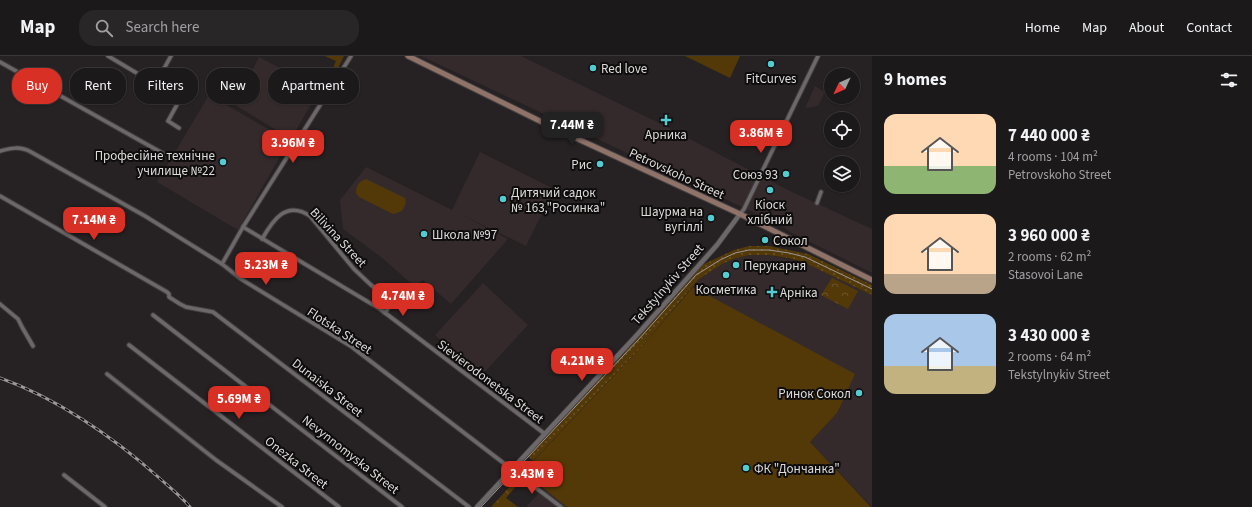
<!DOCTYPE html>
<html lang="en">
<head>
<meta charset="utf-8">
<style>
  :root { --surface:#1c191a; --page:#292627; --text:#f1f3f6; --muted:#a0a0a2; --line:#3a3839; --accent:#d93025 }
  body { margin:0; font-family:"Source Sans 3",sans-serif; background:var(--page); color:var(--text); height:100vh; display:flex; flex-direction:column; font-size:15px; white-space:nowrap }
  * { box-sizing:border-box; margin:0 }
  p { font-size:13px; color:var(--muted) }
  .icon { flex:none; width:22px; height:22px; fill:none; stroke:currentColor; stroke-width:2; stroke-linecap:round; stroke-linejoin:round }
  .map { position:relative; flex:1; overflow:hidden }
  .panel { display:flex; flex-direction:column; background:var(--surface); width:380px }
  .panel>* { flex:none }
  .hud { position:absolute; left:12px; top:12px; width:380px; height:36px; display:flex; gap:8px }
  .needle { width:26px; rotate:226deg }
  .tools { position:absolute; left:824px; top:12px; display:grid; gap:8px }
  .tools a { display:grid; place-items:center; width:36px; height:36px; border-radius:50%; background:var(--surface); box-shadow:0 1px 3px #0004,0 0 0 1px var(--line); font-size:20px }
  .price { position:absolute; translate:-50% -34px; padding:0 9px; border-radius:8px; background:var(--accent); color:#fff; font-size:13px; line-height:26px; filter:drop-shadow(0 1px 2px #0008) }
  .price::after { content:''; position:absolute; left:50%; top:24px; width:12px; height:9px; margin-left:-6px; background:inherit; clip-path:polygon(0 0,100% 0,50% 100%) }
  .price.current { background:#222; color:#fff }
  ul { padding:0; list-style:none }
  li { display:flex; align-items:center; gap:12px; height:100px; padding:0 12px }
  li span { display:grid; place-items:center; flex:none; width:112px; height:80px; border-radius:12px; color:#555 }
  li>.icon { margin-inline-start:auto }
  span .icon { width:48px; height:48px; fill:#fffc; stroke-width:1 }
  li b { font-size:17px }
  h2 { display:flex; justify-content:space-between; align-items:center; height:48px; padding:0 12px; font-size:17px }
  .tag { padding:0 14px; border-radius:16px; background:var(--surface); box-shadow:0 1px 3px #0004,0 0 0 1px var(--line); font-size:14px; line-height:36px }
  .tag.current { background:var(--accent); color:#fff }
  header { display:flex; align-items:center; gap:24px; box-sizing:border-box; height:56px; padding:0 20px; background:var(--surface); border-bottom:1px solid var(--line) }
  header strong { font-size:19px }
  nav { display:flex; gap:22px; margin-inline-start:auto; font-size:14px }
  .search { width:280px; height:36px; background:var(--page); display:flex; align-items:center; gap:10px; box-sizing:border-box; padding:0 14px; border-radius:16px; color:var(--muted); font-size:15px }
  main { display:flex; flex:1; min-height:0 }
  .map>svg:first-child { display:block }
  .built { fill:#342a2c }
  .grass { fill:url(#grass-dots) }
  .forest { fill:url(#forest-crowns) }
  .park { fill:#543908 }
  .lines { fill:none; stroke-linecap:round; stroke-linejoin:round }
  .minor-casing { stroke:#413d3e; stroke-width:5.5 }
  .tertiary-casing { stroke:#413d3e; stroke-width:6 }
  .secondary-casing { stroke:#413d3e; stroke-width:7 }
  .minor { stroke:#6c6768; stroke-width:3.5 }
  .tertiary { stroke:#6c6768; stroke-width:4.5 }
  .secondary { stroke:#8f7369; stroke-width:5 }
  .tram { stroke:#9b9798; stroke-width:1 }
  .rail-casing { stroke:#9b9798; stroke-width:3 }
  .rail { stroke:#0e0c0c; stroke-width:1.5; stroke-dasharray:4.5; stroke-linecap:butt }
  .poi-dot { fill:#52ccd1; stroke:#0e0c0c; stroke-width:1.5 }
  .labels { text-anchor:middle; stroke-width:4; stroke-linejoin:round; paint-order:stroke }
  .poi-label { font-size:13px; fill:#dfdcdc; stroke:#0e0c0c; text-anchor:start }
  .street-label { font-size:13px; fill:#dfdcdc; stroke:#0e0c0c }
</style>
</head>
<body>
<header>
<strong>Map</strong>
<div class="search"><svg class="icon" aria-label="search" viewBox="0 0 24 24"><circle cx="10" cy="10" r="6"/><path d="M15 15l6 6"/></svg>Search here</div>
<nav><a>Home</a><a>Map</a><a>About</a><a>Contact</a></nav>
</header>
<main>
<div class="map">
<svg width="872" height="451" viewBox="0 0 872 451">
  <defs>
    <pattern id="grass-dots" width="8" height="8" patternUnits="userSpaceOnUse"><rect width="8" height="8" fill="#543908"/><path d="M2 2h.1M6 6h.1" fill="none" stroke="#6c552b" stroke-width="1.8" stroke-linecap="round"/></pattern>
    <pattern id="forest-crowns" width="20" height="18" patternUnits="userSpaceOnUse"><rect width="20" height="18" fill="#543908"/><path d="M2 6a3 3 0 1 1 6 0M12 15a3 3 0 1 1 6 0" fill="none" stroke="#6c552b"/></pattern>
  </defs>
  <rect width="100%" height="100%" fill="#262122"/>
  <g class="built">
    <polygon points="421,0 521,0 655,65 790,135 872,173 872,217 790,176 784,171"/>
    <polygon points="259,1 320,33 291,83 235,49"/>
    <polygon points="815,30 825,36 818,50 805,52"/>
    <polygon points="209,39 289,85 238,174 157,126"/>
    <polygon points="480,96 554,133 526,190 458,157 508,183 451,248 423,224 414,230 381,201 343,173 340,144 366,111 452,154"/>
    <polygon points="750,199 768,199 803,206 872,239 872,451 810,386 837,357 693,231 699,223 722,208 736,202"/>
    <polygon points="483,227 528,269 480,321 435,279"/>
    <polygon points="544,432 567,451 526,451"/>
  </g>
  <polygon class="grass" points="749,190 769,190 808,198 872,229 872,239 803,206 788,202 768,199 750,199 736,202 722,208 699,223 645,287 533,405 526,398 702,209 734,194"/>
  <g class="forest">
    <polygon points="325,0 344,0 334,20 332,15 336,5"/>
    <polygon points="832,222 858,235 848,253 821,239"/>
    <polygon points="514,426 517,429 506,442 518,451 491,451"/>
  </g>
  <g class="park">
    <polygon points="685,0 740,0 730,22"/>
    <path d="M366,123L405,142L406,147L402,155L393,158L359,141L356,137C356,129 359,126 366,123Z"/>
    <polygon points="693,231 855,318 837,357 810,386 871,451 567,451 523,416 645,287"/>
  </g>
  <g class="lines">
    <g class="minor-casing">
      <g id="minor">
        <polyline points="108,0 177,41 179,45 168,65 179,72"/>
        <polyline points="0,6 164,98"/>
        <polyline points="156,27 171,0"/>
        <path d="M0,95C11,92 20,90 31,96L145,160L222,208L241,223L352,291L561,451"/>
        <polyline points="0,140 167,236 169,238 169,241 180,248 186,251 213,256 469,451"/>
        <polyline points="817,147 821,136"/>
        <polyline points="740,158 744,153 818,0"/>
        <polyline points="243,171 380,253 545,378"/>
        <path d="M262,183C273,164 286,144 310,160L354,213L371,229L392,245L391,247L385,257"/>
        <polyline points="222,208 243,171 351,0"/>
        <polyline points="0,248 18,263 22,271 33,290"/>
        <polyline points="153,259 402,451"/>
        <polyline points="129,289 339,451"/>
        <polyline points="107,318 216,404 282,451"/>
        <polyline points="64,419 105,451"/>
      </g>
    </g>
    <g class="tertiary-casing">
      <polyline id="tertiary" points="477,451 636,280 717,189 740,158"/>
    </g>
    <g class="secondary-casing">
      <polyline id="secondary" points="408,0 552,71 740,158 872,224"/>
    </g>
    <use href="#minor" class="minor"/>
    <use href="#tertiary" class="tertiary"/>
    <use href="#secondary" class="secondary"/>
    <polyline class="tram" points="481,451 639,283 696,219 720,204 735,197 749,194 769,194 789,197 805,201 872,233"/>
    <g class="rail-casing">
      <path id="rail" d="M0,322C56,342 112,380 157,420C168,430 180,439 190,451"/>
    </g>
    <use href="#rail" class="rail"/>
  </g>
  <g class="poi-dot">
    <circle cx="771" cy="8" r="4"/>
    <circle cx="593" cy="12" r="4"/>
    <path d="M664 58h4v4h4v4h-4v4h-4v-4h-4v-4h4z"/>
    <circle cx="223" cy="106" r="4"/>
    <circle cx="600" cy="108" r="4"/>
    <circle cx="786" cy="118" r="4"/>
    <circle cx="770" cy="134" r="4"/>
    <circle cx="503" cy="143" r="4"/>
    <circle cx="711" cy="162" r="4"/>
    <circle cx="424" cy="178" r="4"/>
    <circle cx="765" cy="184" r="4"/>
    <circle cx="736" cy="209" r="4"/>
    <circle cx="726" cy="219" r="4"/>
    <path d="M770 230h4v4h4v4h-4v4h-4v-4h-4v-4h4z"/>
    <circle cx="859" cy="337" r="4"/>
    <circle cx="746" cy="412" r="4"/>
  </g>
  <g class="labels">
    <g class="poi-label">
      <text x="601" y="17">Red love</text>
      <text x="771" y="27" text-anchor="middle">FitCurves</text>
      <text x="666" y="83" text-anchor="middle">Арника</text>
      <text x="215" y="104" text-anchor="end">Професійне технічне<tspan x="215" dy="15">училище №22</tspan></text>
      <text x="592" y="113" text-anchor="end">Рис</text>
      <text x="778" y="123" text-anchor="end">Союз 93</text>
      <text x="511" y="141">Дитячий садок<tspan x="511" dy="15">№ 163,"Росинка"</tspan></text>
      <text x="770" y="153" text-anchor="middle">Кіоск<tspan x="770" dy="15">хлібний</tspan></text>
      <text x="703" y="160" text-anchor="end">Шаурма на<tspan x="703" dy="15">вугіллі</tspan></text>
      <text x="432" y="183">Школа №97</text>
      <text x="773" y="189">Сокол</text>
      <text x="744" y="214">Перукарня</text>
      <text x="726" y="238" text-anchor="middle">Косметика</text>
      <text x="780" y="241">Арніка</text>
      <text x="851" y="342" text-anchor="end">Ринок Сокол</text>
      <text x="754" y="417">ФК "Дончанка"</text>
    </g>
    <g class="street-label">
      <text transform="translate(677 117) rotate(25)" y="5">Petrovskoho Street</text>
      <text transform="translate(339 181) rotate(47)" y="5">Bilivina Street</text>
      <text transform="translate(667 228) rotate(-49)" y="5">Tekstylnykiv Street</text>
      <text transform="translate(340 274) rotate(33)" y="5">Flotska Street</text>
      <text transform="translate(491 325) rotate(37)" y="5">Sievierodonetska Street</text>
      <text transform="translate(328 331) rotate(38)" y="5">Dunaiska Street</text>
      <text transform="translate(351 398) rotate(38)" y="5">Nevynnomyska Street</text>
      <text transform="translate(297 406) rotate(38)" y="5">Onezka Street</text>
    </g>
  </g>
</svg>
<div class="tools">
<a><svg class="needle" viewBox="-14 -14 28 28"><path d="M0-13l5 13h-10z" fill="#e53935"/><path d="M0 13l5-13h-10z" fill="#a0a0a2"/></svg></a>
<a><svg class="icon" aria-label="locate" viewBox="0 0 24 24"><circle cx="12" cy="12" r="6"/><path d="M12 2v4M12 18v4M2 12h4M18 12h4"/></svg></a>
<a><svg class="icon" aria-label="layers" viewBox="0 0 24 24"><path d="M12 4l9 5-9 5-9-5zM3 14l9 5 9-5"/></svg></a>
</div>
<b class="price current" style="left:572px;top:90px">7.44M ₴</b>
<b class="price" style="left:761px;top:98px">3.86M ₴</b>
<b class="price" style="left:293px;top:108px">3.96M ₴</b>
<b class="price" style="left:94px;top:185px">7.14M ₴</b>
<b class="price" style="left:266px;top:230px">5.23M ₴</b>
<b class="price" style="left:403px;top:261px">4.74M ₴</b>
<b class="price" style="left:582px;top:326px">4.21M ₴</b>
<b class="price" style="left:239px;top:364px">5.69M ₴</b>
<b class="price" style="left:532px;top:439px">3.43M ₴</b>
<div class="hud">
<a class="tag current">Buy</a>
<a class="tag">Rent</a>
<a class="tag">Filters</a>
<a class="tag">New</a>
<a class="tag">Apartment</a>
</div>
</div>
<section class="panel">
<h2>9 homes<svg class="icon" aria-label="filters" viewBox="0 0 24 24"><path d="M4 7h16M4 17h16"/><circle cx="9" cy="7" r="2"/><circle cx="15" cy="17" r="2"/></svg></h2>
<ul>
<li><span style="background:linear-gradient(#ffd9b3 65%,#8fb573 0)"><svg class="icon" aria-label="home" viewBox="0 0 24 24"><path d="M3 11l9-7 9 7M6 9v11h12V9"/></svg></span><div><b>7 440 000 ₴</b><p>4 rooms · 104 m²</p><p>Petrovskoho Street</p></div></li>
<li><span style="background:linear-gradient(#ffd9b3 75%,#b9a48a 0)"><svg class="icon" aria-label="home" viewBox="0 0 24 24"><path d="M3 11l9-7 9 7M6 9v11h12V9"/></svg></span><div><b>3 960 000 ₴</b><p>2 rooms · 62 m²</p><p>Stasovoi Lane</p></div></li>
<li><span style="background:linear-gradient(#a9c7e8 65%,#c2b280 0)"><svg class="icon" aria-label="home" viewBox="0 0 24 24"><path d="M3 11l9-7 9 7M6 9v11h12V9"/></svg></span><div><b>3 430 000 ₴</b><p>2 rooms · 64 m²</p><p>Tekstylnykiv Street</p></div></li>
</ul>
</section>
</main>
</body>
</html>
